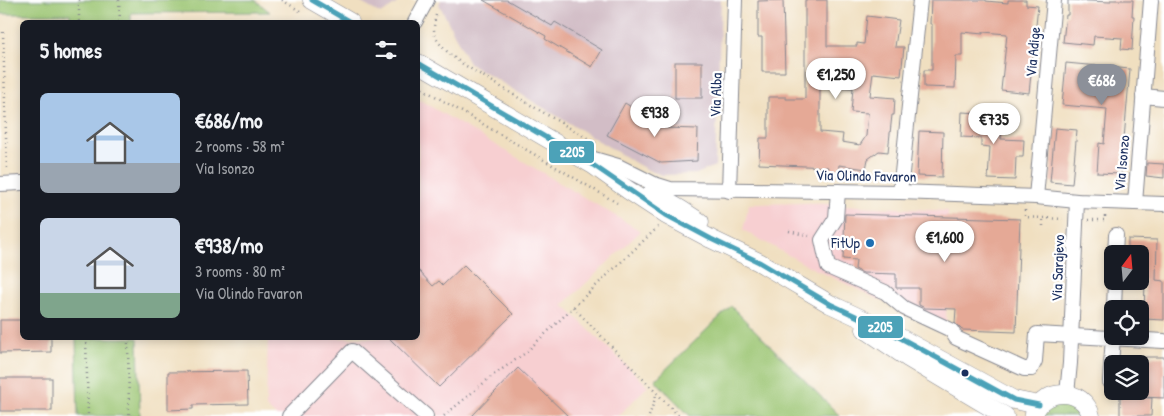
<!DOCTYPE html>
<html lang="en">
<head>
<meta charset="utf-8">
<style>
  :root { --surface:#171b24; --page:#242831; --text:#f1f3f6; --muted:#9ea1a6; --accent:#8c9099 }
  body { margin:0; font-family:"Patrick Hand",sans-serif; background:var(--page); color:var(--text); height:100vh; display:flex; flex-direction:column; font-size:19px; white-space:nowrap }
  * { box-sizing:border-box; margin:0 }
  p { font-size:16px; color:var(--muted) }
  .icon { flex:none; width:28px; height:28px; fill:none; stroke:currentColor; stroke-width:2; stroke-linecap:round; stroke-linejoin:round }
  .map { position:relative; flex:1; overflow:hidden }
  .details { position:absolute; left:20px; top:20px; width:400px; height:320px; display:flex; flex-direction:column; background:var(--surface); border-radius:8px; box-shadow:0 2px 8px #0003 }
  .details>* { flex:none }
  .needle { width:32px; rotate:16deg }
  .buttons { position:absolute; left:1104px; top:245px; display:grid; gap:10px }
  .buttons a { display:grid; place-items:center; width:45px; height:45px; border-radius:8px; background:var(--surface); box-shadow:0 2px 8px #0003; font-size:25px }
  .price { position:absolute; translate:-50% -42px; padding:0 11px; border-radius:18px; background:#fff; color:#222; font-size:16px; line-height:32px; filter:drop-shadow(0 1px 2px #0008) }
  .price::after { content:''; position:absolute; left:50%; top:30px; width:15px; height:11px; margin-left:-8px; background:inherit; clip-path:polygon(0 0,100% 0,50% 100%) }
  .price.active { background:var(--accent); color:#fff }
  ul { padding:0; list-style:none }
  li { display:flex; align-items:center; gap:15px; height:125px; padding:0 20px }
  li span { display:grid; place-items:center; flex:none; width:140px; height:100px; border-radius:8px; color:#555 }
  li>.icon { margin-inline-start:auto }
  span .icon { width:60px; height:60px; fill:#fffc; stroke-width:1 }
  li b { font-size:21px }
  h2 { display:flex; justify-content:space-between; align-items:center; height:60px; padding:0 20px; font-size:21px }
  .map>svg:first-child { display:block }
  .built { fill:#f7cfd1 }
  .industrial { fill:#d2bdc6 }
  .green { fill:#9bc572; stroke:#5b7a68 }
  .building { fill:#e5a996; fill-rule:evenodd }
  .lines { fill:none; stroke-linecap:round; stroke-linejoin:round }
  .minor-casing { stroke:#86878f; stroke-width:16 }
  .major-casing { stroke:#86878f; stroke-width:19 }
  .path { stroke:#86878f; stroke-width:2.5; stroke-dasharray:1 4; stroke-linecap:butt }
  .minor { stroke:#fff; stroke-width:14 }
  .major { stroke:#fff; stroke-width:18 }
  .bus-1-casing { stroke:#fff; stroke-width:9 }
  .bus-1 { stroke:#4ca2b8; stroke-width:5 }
  .poi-dot { fill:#1f6fb2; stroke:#fff; stroke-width:2 }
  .bus-dot { fill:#1b2f5e; stroke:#fff; stroke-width:2 }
  .labels { text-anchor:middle; stroke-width:4.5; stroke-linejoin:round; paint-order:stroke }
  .street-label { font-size:15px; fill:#1b2f5e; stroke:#fff }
  .poi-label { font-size:15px; fill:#1b2f5e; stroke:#fff; text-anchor:end }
  .line-badge { stroke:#fff; stroke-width:2 }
  .badge-label { font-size:14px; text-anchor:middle; font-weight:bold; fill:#fff }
</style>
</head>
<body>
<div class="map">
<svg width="1164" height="416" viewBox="0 0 1164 416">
  <rect width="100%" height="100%" fill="#fff"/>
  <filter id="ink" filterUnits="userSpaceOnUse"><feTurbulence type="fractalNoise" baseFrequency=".02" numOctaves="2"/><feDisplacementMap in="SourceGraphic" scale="10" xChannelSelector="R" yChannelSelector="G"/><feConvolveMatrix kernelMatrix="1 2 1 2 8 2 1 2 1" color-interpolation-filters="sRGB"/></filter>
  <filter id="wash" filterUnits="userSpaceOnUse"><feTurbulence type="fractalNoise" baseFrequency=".0096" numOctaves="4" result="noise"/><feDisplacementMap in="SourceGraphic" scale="20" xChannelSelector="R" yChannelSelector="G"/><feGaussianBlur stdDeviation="1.12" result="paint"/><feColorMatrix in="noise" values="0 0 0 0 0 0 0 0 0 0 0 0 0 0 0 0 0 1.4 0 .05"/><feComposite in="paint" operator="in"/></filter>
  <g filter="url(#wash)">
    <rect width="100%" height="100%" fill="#f0dfc0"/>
    <g class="built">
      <polygon points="418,99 641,231 563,305 648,386 618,416 439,416 436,413 433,416 276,416 266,407 268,338 418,338"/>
      <polygon points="807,203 948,211 946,331 808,266 743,230 749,204"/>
    </g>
    <g class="industrial">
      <polygon points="356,0 398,0 396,4 381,14"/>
      <polygon points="441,0 721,0 715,166 696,174 663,175 650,171 637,164 469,63 439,4"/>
    </g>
    <g class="green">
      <polygon points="0,0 255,0 270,12 131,13 131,22 70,22 70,14 0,14"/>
      <polygon points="731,306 840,416 690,416 655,380"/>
      <polygon points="76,338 138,338 140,416 78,416"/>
      <polygon points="1070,401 1085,416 1041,416 1049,405"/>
    </g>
    <g id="blocks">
      <g class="building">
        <polygon points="483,0 507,0 552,26 555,22 602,50 592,67 545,39 546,36"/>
        <polygon points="783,0 785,72 762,72 762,37 758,37 758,1"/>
        <path d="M805,0H827V46H857V43L864,44L867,16L899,20L895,47H904L901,76L873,73L870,96L895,98L894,115H892L888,152L879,151L868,159L866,169L839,165L838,174L827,172L828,167L759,164L760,138H768V97H786V99H805ZM820,86L853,88L851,112L868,113L866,136L860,145L842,142L843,134L820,132Z"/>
        <polygon points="931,0 986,0 986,1 1008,3 1008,0 1026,0 1026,5 1038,6 1029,93 1001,90 1007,34 983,32 983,34 962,32 962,56 956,56 955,88 924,87 924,70 932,70 932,24 930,24"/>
        <polygon points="1068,0 1110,2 1110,0 1133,0 1132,16 1134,16 1132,50 1121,49 1122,38 1094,36 1093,45 1063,42 1066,15 1068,15"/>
        <rect x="675" y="62" width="27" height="36"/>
        <polygon points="1066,63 1130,69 1121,174 1097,173 1099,143 1104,144 1107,109 1062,105"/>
        <polygon points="625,103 664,128 698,129 697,161 661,163 607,135"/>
        <polygon points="962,112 980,113 980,120 1002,122 1001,139 1024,140 1023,157 1016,157 1015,180 988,179 990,147 981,146 981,138 961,137"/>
        <polygon points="1055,128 1077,130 1072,184 1050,182"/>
        <polygon points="919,131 943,132 942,177 917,176"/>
        <polygon points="1147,163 1164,164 1164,178 1146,176"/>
        <polygon points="845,214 1020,219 1016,332 962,330 955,323 956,309 925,308 919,305 919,288 896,288 896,274 863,273 855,269 856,260 843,259"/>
        <polygon points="1128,239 1157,240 1156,280 1164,281 1164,320 1144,319 1145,280 1140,280 1140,254 1128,254"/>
        <polygon points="464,265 513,314 439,387 389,338 418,338 418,270 433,286 439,281 443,285"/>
        <polygon points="0,320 22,320 22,338 51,338 51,352 0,353"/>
        <polygon points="1143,357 1164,357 1164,398 1142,397"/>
        <polygon points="518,368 568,416 472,416"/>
        <polygon points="247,371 248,404 193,405 193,409 168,410 168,372"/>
        <rect x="0" y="378" width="52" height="33"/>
        <polygon points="1120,397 1152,398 1151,416 1120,416"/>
      </g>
    </g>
  </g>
  <g filter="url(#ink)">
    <use href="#blocks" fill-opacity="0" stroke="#86878f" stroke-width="1"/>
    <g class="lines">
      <g class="minor-casing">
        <g id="minor">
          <polyline points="415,22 427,0"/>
          <polyline points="1143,96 1164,98"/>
          <polyline points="587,157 618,166 654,184 670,189 900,192 1036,197 1077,201 1164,204"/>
          <polyline points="0,184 22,183"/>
          <polyline points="729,191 735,0"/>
          <polyline points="838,191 836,218 822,240 828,267 885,292 904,308 951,330 956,338 1024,369 1031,369 1035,361 1037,334 1164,341"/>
          <polyline points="900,192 920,0"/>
          <polyline points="1036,197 1054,0"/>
          <polyline points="1135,203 1151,0"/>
          <polyline points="1115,254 1116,235"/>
          <polyline points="1114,309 1115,281"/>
          <polyline points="1110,382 1113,336"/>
          <polyline points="1067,394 1070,363 1077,201"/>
          <polyline points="289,416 352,351 426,416"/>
        </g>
      </g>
      <g class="major-casing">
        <g id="major">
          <polyline points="312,0 350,22"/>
          <polyline points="418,63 593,165 628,190 666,215 711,239 759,262 830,304 886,330 1014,400 1039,405"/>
          <polyline points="652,193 680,209 700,222"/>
          <polyline points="865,329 908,358 1005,416"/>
          <path d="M1034,414C1044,387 1084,387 1091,416"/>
        </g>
      </g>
      <g class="path">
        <polyline points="79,0 79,22"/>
        <polyline points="119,0 120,22"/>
        <polyline points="282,0 300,11"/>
        <path d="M436,15C434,24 432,33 438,41C451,60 474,70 493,82C528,104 563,124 599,145"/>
        <polyline points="3,32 7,170"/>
        <polyline points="418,86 617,203"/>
        <polyline points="1025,210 1025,217 1063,219"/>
        <polyline points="1088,220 1105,220 1105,215"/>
        <polyline points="1043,226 1043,218"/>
        <polyline points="789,231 809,236"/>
        <polyline points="573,307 679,416"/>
        <polyline points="86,338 88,416"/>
        <polyline points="128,338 129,416"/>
        <polyline points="444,416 492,376 524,354 658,227"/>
        <polyline points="649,416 657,393"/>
      </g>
      <use href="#minor" class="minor"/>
      <use href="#major" class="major"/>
      <g class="bus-1-casing">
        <g id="bus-1">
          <polyline points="312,0 350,22"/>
          <polyline points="418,63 593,165 666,215 711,239 759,262 830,304 886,330 1014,400 1039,405"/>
        </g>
      </g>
      <use href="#bus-1" class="bus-1"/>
    </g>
  </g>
  <circle class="poi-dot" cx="870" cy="243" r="5"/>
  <circle class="bus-dot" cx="965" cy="373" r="4.5"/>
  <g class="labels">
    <g class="street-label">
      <text transform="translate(1033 52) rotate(-85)" y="5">Via Adige</text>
      <text transform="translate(716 95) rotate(-88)" y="5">Via Alba</text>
      <text transform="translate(1122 163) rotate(-85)" y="5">Via Isonzo</text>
      <text transform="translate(866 176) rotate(1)" y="5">Via Olindo Favaron</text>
      <text transform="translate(1058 268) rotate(-88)" y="5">Via Sarajevo</text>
    </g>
    <g class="poi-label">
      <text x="860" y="248">FitUp</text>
    </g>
  </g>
  <g class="line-badge">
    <rect x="548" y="140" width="47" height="24" rx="5" fill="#4ca2b8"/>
    <rect x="857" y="315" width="47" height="24" rx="5" fill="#4ca2b8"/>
  </g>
  <g class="badge-label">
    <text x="572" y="157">z205</text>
    <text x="880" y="332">z205</text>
  </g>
</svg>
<div class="buttons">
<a><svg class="needle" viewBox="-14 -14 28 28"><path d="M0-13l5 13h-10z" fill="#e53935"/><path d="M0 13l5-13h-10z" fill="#9ea1a6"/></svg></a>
<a><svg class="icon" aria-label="locate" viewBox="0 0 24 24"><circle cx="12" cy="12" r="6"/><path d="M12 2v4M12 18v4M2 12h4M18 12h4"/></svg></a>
<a><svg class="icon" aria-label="layers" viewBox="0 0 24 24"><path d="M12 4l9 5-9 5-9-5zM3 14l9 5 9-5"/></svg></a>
</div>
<b class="price" style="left:836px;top:100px">€1,250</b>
<b class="price active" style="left:1102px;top:106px">€686</b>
<b class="price" style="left:655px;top:138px">€938</b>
<b class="price" style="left:994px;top:145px">€735</b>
<b class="price" style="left:945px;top:263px">€1,600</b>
<section class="details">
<h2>5 homes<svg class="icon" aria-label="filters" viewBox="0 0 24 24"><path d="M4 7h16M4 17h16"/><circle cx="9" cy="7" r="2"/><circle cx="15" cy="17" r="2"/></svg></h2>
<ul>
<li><span style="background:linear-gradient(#a9c7e8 70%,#9aa5b1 0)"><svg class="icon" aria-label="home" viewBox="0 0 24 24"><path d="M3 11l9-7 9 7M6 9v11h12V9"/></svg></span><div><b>€686/mo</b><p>2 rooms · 58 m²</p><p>Via Isonzo</p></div></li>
<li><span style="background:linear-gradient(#c9d6e8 75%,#7fa58c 0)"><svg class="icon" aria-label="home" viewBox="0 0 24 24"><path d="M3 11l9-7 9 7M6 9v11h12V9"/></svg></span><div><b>€938/mo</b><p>3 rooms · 80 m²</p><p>Via Olindo Favaron</p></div></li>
</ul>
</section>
</div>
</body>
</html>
